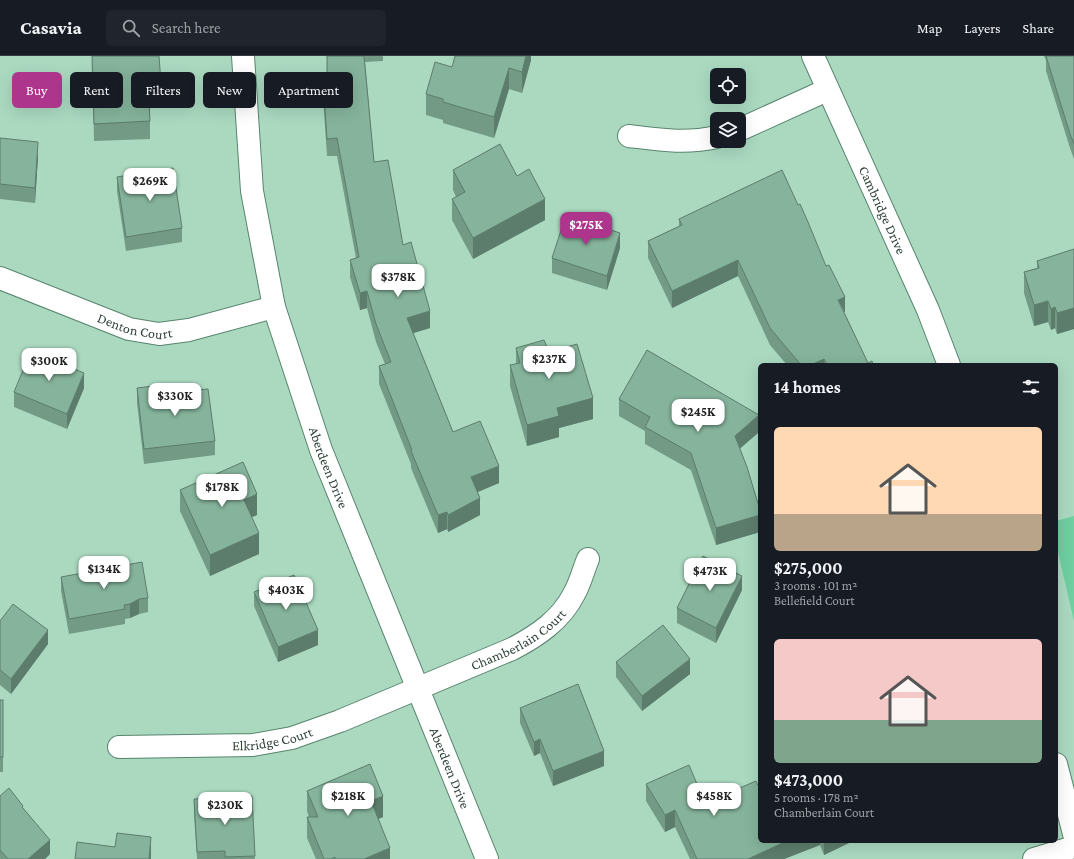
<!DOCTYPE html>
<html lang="en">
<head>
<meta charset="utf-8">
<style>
  :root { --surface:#171b24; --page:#20242c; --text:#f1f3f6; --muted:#9ea1a6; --line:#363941; --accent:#ad358b }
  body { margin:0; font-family:"Crimson Pro",serif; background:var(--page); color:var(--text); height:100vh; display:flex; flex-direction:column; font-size:15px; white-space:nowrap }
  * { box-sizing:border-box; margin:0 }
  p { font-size:13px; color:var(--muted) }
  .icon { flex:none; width:22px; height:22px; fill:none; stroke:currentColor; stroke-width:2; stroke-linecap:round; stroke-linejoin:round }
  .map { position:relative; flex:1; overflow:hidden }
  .details { position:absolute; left:758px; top:307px; width:300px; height:480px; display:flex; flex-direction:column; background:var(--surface); border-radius:6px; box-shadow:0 4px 16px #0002 }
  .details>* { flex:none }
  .hud { position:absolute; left:12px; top:16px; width:380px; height:36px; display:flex; gap:8px }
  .buttons { position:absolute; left:710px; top:12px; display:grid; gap:8px }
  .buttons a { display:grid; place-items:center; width:36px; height:36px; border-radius:6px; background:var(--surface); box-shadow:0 4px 16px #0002; font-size:20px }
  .price { position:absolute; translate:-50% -34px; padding:0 9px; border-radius:8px; background:#fff; color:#222; font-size:13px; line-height:26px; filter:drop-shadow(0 1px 2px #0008) }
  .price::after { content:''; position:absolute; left:50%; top:24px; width:12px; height:9px; margin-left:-6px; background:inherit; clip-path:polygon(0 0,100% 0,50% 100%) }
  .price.active { background:var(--accent); color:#fff }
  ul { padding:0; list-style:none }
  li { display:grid; align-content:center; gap:8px; height:212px; padding:0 16px }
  li span { display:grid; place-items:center; height:124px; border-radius:6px; color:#555 }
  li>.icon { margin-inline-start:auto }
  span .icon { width:72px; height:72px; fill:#fffc; stroke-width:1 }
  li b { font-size:17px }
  h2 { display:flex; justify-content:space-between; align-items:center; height:48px; padding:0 16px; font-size:17px }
  .tag { padding:0 14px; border-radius:6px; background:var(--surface); box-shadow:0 4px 16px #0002; font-size:14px; line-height:36px }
  .tag.active { background:var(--accent); color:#fff }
  header { display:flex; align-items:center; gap:24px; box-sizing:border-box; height:56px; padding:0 20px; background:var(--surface); border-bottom:1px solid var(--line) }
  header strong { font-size:19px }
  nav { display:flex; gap:22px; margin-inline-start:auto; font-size:14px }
  .search { width:280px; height:36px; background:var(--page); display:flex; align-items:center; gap:10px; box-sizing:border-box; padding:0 14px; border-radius:6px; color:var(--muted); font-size:15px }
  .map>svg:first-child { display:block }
  .green { fill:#6fcfa1 }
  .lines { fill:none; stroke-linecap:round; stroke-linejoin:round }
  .street-casing { stroke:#58846e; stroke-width:24 }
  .street { stroke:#fff; stroke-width:22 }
  .wall { fill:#729a85 }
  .shaded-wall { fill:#5d7d6c }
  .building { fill:#85b39b; stroke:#5d7d6c }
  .labels { text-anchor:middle; stroke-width:3; stroke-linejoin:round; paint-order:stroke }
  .street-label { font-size:14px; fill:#2f4238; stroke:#dcf3e6 }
</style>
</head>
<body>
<header>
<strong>Casavia</strong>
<div class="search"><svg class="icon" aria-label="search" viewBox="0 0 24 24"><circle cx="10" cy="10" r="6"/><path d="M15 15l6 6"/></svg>Search here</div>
<nav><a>Map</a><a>Layers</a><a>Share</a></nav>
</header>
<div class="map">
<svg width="1074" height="803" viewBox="0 0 1074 803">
  <rect width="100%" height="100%" fill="#aad9c0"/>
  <polygon class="green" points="1074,460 1074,565 1056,488 1056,465"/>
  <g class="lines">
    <g class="street-casing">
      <g id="street">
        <path id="s1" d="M243,0L252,135L274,251L321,394L487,803"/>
        <path id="s2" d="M813,0L928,254L949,309"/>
        <polyline points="739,74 827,34"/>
        <path d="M629,80C661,84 685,88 717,81"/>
        <path id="s3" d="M0,222L129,273L159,278L189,274L274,251"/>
        <path id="s4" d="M119,691L253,689L292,682L340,665L512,593C537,580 561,564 574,538C580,528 583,515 588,503"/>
        <polyline points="1056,708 1074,778"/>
        <polyline points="1034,803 1074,791"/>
      </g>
    </g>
    <use href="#street" class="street"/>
  </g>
  <g class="wall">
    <polygon points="92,0 161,27 161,45 149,45 150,65 150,83 94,85"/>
    <polygon points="327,0 383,0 383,5 365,6 374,106 403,189 430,272 413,277 453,376 499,427 477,436 480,459 448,476 447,473 438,477 411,412 411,408 379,328 379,310 385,308 376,286 367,252 360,254 350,221 350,204 356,202 337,100 327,100 323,41 323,24 327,24"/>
    <polygon points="531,0 531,4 522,37 509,33 494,82 443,67 443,64 426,59 426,38 452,11"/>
    <polygon points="1044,0 1074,0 1074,103 1070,92 1046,15 1046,4"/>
    <polygon points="0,82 38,101 35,147 0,143"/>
    <polygon points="453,114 517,120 545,164 473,203 452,164 452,143 456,141 453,134"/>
    <polygon points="117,121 182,172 182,186 126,195 117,135"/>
    <polygon points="679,163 845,258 868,307 873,309 787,309 770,289 738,220 672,252 648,202 648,185 679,170"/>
    <polygon points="620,192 607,234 552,217 552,202"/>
    <polygon points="1074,193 1074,273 1057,278 1055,272 1051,274 1048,266 1034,270 1024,237 1024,216 1037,212 1037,205"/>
    <polygon points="516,292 549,296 593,363 559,372 559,381 527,390 510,330 510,309 516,308"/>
    <polygon points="84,332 67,373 14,351 14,336"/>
    <polygon points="137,332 171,337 215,385 215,399 144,408 137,347"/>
    <polygon points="619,343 759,376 740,392 760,454 760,476 716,489 691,414 645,388 645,375 619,360"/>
    <polygon points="180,434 257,459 252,461 259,498 210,520 180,455"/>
    <polygon points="61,521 148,542 148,556 139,558 130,562 125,563 125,568 69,578 61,535"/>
    <polygon points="742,534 716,587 677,567 677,552"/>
    <polygon points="254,536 318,589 278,606 254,550"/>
    <polygon points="0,565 48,588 11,638 0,629"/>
    <polygon points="616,606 690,618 642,655 616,621"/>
    <rect x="0" y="644" width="3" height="72"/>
    <polygon points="520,652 604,710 553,730 540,697 534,700 520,667"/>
    <polygon points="646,728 705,747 760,785 853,785 824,799 820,789 784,803 690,803 675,771 665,776 646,745"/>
    <polygon points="307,735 383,761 378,763 390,803 316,803 307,782 307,761 309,761 307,755"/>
    <polygon points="0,740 50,798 45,803 0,803"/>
    <polygon points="252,740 255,803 197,803 194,758 194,743"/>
  </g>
  <g class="shaded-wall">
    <polygon points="526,0 531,0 531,4 522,37 522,16"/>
    <polygon points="509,12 509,33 494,82 494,61"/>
    <polygon points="38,86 38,101 35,147 35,132"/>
    <polygon points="545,143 545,164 473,203 473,182"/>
    <polygon points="620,177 620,192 607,234 607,220"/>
    <polygon points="738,204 738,220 672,252 672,235"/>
    <polygon points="367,235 367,252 360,254 360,237"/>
    <polygon points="845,241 845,257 838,244"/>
    <polygon points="1048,245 1048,266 1034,270 1034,249"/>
    <polygon points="1055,251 1055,272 1051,274 1051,253"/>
    <polygon points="1074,252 1074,273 1057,278 1057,257"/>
    <polygon points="430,255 430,272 407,279 407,262"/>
    <polygon points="824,303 824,309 811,309"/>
    <polygon points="84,317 84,332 67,373 67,358"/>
    <polygon points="593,342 593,363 559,372 559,381 527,390 527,369 557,352"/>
    <polygon points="759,359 759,376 735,397 735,380"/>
    <polygon points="499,410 499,427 471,439 471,421"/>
    <polygon points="257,438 257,459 244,464 244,444"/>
    <polygon points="480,442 480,459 448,476 448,459"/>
    <polygon points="447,456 447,473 438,477 438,459"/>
    <polygon points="760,459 760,476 716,489 716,472"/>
    <polygon points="259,477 259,498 210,520 210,499"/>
    <polygon points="742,520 742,534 716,587 716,572"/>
    <polygon points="139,543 139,558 130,562 130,548"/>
    <polygon points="48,574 48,588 11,638 11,623"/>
    <polygon points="318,574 318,589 278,606 278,591"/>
    <polygon points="690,603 690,618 642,655 642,640"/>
    <polygon points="540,683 540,697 534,700 534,686"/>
    <polygon points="604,695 604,710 553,730 553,715"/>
    <polygon points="383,740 383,761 371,766 371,745"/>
    <polygon points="675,754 675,771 665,776 665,759"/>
    <polygon points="151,781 151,803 149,803"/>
    <polygon points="50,784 50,798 45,803 28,803"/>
    <polygon points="787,785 820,785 820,789 784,803 748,803"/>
    <polygon points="824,785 853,785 824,799"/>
    <polygon points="390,792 390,803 364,803"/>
  </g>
  <g class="building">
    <polygon points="92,0 159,0 161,27 148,28 150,65 94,68"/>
    <polygon points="327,0 364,0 374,106 388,104 403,189 411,186 430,255 407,262 453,376 480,365 499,410 471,421 480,442 448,459 447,456 438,459 411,395 412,394 379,310 391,306 376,268 367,235 360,237 350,204 359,201 337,82 327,83 323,24 327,24"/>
    <polygon points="455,0 526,0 522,16 509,12 494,61 443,46 443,43 426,38 435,6 452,11"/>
    <polygon points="1046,0 1074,0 1074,88 1070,78"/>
    <polygon points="0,82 38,86 35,132 0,128"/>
    <polygon points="500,88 517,120 529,113 545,143 473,182 452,143 465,136 453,114"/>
    <polygon points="173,112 182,172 126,181 117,121"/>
    <polygon points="782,114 798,149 800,148 808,166 826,210 829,209 845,241 838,244 868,307 872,305 873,309 827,309 824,303 811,309 801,309 770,272 738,204 672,235 648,185 682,169 679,163"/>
    <polygon points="566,159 620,177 607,220 552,202"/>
    <polygon points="1074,193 1074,252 1057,257 1055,251 1051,253 1048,245 1034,249 1024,216 1039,212 1037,205"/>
    <polygon points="544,284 549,296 577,288 593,342 557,352 559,360 527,369 510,309 520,307 516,292"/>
    <polygon points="647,294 759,359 735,380 747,411 760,454 760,459 716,472 691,397 645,371 650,361 619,343"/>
    <polygon points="31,295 84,317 67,358 14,336"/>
    <polygon points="169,328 171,337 208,333 215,385 144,393 137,332"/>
    <polygon points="243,406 257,438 244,444 259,477 210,499 180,434"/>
    <polygon points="703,500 742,520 716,572 677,552"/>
    <polygon points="142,506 148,542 139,543 130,548 124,549 125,553 69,563 61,521"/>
    <polygon points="294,519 318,574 278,591 254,536"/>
    <polygon points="13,548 48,574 11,623 0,614 0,565"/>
    <polygon points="663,569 690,603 642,640 616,606"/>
    <polygon points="578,628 604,695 553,715 540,683 534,686 520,652"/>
    <rect x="0" y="644" width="3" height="57"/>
    <polygon points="370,708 383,740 371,745 390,792 364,803 335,803 335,801 331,803 324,803 307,761 318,761 307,735"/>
    <polygon points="689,709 705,747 756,725 760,734 760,785 787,785 748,803 697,803 675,754 665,759 646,728"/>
    <polygon points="9,732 23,750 22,751 50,784 28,803 8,803 0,794 0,740"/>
    <polygon points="252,740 255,800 225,801 225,795 197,796 194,743"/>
    <polygon points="117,777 151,781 149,803 75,803 77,786 115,791"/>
  </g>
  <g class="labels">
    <g class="street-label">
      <text dy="5" stroke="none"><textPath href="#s2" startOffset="169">Cambridge Drive</textPath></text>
      <text dy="5" stroke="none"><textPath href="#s3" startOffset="144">Denton Court</textPath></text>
      <text dy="5" stroke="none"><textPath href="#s1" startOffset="423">Aberdeen Drive</textPath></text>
      <text dy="5" stroke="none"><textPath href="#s4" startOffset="421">Chamberlain Court</textPath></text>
      <text dy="5" stroke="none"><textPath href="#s4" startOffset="154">Elkridge Court</textPath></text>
      <text dy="5" stroke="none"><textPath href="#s1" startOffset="747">Aberdeen Drive</textPath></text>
    </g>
  </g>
</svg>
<div class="buttons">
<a><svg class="icon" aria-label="locate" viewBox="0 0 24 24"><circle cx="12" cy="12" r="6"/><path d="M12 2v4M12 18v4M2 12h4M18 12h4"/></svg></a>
<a><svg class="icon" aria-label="layers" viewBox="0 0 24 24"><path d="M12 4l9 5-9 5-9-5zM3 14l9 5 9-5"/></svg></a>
</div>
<b class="price" style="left:150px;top:146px">$269K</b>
<b class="price active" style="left:586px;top:190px">$275K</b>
<b class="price" style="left:398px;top:242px">$378K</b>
<b class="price" style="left:549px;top:324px">$237K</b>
<b class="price" style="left:49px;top:326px">$300K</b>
<b class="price" style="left:175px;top:361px">$330K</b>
<b class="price" style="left:698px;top:377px">$245K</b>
<b class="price" style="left:222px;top:452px">$178K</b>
<b class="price" style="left:104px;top:534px">$134K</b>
<b class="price" style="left:710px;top:536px">$473K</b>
<b class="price" style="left:286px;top:555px">$403K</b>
<b class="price" style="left:348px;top:761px">$218K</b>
<b class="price" style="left:714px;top:761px">$458K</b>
<b class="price" style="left:225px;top:770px">$230K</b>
<div class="hud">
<a class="tag active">Buy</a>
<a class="tag">Rent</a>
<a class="tag">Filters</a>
<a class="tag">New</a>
<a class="tag">Apartment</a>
</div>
<section class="details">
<h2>14 homes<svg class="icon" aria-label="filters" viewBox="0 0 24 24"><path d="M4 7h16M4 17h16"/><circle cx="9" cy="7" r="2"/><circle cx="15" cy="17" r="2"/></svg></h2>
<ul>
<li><span style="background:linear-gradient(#ffd9b3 70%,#b9a48a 0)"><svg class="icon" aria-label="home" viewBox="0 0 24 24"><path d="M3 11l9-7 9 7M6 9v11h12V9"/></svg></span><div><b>$275,000</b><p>3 rooms · 101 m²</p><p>Bellefield Court</p></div></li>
<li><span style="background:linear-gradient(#f6c9c9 65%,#7fa58c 0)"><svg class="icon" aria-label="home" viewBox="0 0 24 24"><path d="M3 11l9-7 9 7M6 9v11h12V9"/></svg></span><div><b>$473,000</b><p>5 rooms · 178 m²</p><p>Chamberlain Court</p></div></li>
</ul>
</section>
</div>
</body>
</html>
